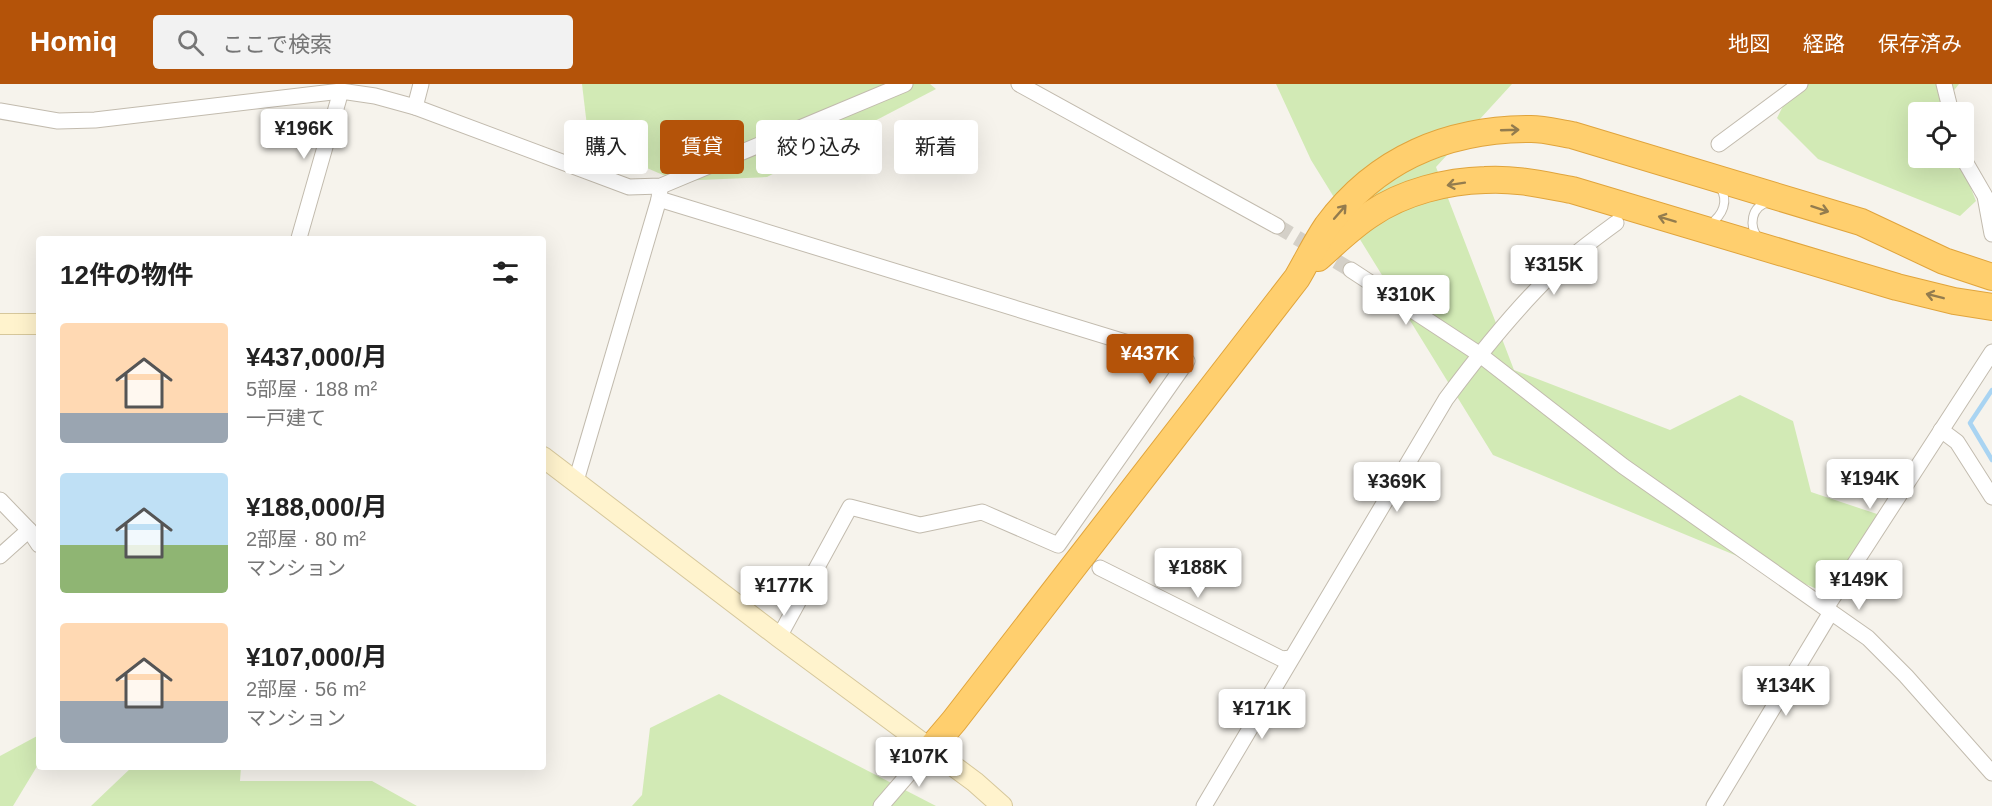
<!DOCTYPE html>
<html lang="ja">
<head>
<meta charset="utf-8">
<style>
  :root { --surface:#fff; --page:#f2f2f2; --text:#222; --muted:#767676; --accent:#b45309 }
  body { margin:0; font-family:Helvetica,"Noto Sans JP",sans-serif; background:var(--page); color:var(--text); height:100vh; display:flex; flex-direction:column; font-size:22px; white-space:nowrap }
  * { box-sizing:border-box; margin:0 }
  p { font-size:20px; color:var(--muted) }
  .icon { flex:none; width:33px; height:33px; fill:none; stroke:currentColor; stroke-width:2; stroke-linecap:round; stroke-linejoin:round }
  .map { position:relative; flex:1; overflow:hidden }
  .details { position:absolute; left:36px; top:152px; width:510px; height:534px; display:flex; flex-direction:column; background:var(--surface); border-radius:6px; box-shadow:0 6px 24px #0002 }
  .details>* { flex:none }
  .top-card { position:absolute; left:564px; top:36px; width:570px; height:54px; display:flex; gap:12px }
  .controls { position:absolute; left:1908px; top:18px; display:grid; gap:12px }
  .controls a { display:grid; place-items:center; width:66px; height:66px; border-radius:6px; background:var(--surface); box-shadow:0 6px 24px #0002; font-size:30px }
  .price { position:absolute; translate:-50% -51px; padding:0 14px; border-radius:6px; background:#fff; color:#222; font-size:20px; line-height:39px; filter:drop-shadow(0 2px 3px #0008) }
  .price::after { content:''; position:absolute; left:50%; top:36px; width:18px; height:14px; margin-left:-9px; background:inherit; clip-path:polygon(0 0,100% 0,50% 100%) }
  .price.on { background:var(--accent); color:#fff }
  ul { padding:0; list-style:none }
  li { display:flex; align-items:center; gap:18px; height:150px; padding:0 24px }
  li span { display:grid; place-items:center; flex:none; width:168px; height:120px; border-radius:6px; color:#555 }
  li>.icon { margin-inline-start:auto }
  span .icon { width:72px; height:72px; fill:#fffc; stroke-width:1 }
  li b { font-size:26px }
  h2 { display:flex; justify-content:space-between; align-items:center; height:72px; padding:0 24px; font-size:26px }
  .tag { padding:0 21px; border-radius:6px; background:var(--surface); box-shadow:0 6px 24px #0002; font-size:21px; line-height:54px }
  .tag.on { background:var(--accent); color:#fff }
  header { display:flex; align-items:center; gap:36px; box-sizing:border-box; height:84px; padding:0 30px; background:var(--accent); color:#fff }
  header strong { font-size:28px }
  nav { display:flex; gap:33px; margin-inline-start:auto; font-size:21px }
  .search { width:420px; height:54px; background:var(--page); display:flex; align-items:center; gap:15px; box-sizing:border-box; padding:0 21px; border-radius:6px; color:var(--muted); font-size:22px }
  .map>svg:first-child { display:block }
  .green { fill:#d2eab5 }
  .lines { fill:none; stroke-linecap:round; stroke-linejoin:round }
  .stream { stroke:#a9d4f2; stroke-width:4.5 }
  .street-tunnel { stroke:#d4d0c8; stroke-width:15; stroke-dasharray:15 8; stroke-linecap:butt }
  .lane-casing { stroke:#c2bbae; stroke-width:10 }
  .street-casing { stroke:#c2bbae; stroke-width:17 }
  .secondary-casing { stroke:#d6c79b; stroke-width:22 }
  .highway-casing { stroke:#e0a43c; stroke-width:28 }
  .lane { stroke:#fff; stroke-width:8 }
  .street { stroke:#fff; stroke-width:15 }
  .secondary { stroke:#fff3cd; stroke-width:20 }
  .highway { stroke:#ffcf6e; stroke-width:26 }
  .oneway { stroke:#937c4e }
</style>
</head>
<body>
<header>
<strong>Homiq</strong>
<div class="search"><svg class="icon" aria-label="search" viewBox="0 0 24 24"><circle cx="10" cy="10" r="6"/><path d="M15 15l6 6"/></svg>ここで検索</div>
<nav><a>地図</a><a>経路</a><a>保存済み</a></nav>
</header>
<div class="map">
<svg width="1992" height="722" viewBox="0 0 1992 722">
  <rect width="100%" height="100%" fill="#f6f3ec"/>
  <g class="green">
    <polygon points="582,0 930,0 936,5 767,93 677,97 589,59"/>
    <polygon points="1276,0 1512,0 1436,83 1514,286 1670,346 1740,311 1793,337 1811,408 1880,431 1834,512 1493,371 1311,76"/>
    <polygon points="1794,0 1959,0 1940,24 1942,28 1918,28 1918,74 1959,74 1976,117 1960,132 1818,75 1777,34"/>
    <polygon points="719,610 936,722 632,722 642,711 650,644"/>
    <polygon points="39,651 39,679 13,722 0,722 0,672"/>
    <polygon points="133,682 241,683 240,697 372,697 417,722 91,722"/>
  </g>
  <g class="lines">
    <polyline class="stream" points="1992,306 1970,339 1992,376"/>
    <polyline class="street-tunnel" points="1277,142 1351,186"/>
    <g class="lane-casing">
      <g id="lane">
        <path d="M1710,140C1723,131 1729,117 1720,103"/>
        <path d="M1759,155C1748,142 1751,122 1769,118"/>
      </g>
    </g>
    <g class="street-casing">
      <g id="street">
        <polyline points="1019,0 1277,142"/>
        <polyline points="1944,0 1951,28"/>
        <polyline points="415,23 421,0"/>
        <polyline points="0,27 58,37 95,36 341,7 375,12 415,23 629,103 661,102 905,0"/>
        <polyline points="1719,60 1800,0"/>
        <polyline points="1963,74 1985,112 1992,150"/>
        <polyline points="659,115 1187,277 1058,461 982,428 920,441 850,423 779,553"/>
        <polyline points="299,154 341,7"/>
        <polyline points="1351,186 1479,270 1623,382 1868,554 1906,592 1992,689"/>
        <polyline points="1941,346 1957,358 1992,413"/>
        <polyline points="576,397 659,115 660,105"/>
        <polyline points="0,416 29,446 39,461"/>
        <polyline points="0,472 29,446"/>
        <polyline points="1100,484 1282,575 1291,574"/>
        <polyline points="1826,524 1992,268"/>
        <polyline points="881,722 931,664"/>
        <path d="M1204,722L1446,315C1478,272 1512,229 1551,191C1571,172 1594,155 1616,139"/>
        <polyline points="1714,722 1831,528"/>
      </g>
    </g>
    <g class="secondary-casing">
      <g id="secondary">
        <polyline points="0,240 39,240"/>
        <polyline points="543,373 779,553 975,698 1002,722"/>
      </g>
    </g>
    <g class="highway-casing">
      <g id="highway">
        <path d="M1318,174C1335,159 1352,142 1371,130C1403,108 1447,97 1485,96C1515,94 1544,101 1572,106L1897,203L1954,217L1992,223"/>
        <path d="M931,664L954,637L1297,194C1307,177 1316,158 1327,142C1377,74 1449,45 1531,45C1545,45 1559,49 1572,51L1861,138L1944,177L1992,193"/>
      </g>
    </g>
    <use href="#lane" class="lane"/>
    <use href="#street" class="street"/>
    <use href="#secondary" class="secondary"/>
    <use href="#highway" class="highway"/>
  </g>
  <defs><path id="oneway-shaft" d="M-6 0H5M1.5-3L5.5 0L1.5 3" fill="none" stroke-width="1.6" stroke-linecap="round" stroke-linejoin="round" transform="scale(1.5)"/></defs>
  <g class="oneway">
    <use href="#oneway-shaft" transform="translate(1510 46) rotate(-2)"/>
    <use href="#oneway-shaft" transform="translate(1456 100) rotate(171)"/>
    <use href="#oneway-shaft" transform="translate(1820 125) rotate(18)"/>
    <use href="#oneway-shaft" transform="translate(1340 128) rotate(-49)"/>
    <use href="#oneway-shaft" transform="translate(1667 135) rotate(-163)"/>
    <use href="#oneway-shaft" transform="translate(1935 212) rotate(-166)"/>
  </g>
</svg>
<div class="controls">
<a><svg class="icon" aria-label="locate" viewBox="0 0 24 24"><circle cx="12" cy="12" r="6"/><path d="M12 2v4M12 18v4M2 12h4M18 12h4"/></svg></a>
</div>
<b class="price" style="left:304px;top:76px">¥196K</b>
<b class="price" style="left:1554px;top:212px">¥315K</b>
<b class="price" style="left:1406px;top:242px">¥310K</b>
<b class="price on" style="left:1150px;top:301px">¥437K</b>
<b class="price" style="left:1870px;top:426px">¥194K</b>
<b class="price" style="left:1397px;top:429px">¥369K</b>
<b class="price" style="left:1198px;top:515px">¥188K</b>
<b class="price" style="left:1859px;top:527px">¥149K</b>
<b class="price" style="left:784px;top:533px">¥177K</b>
<b class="price" style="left:1786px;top:633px">¥134K</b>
<b class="price" style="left:1262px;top:656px">¥171K</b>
<b class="price" style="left:919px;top:704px">¥107K</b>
<div class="top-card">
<a class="tag">購入</a>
<a class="tag on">賃貸</a>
<a class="tag">絞り込み</a>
<a class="tag">新着</a>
</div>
<section class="details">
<h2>12件の物件<svg class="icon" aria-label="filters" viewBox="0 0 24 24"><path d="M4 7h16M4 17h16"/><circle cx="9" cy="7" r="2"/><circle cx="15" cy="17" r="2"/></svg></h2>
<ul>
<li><span style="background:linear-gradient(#ffd9b3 75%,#9aa5b1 0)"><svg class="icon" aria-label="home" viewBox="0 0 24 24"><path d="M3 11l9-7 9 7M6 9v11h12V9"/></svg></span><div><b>¥437,000/月</b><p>5部屋 · 188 m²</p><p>一戸建て</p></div></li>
<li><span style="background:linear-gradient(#bfe0f5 60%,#8fb573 0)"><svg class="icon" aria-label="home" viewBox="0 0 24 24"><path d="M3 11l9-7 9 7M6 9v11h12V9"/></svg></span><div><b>¥188,000/月</b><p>2部屋 · 80 m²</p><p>マンション</p></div></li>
<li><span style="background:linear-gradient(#ffd9b3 65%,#9aa5b1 0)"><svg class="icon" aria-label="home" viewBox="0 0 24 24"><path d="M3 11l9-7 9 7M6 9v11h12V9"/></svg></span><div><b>¥107,000/月</b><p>2部屋 · 56 m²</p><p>マンション</p></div></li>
</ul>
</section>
</div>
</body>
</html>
